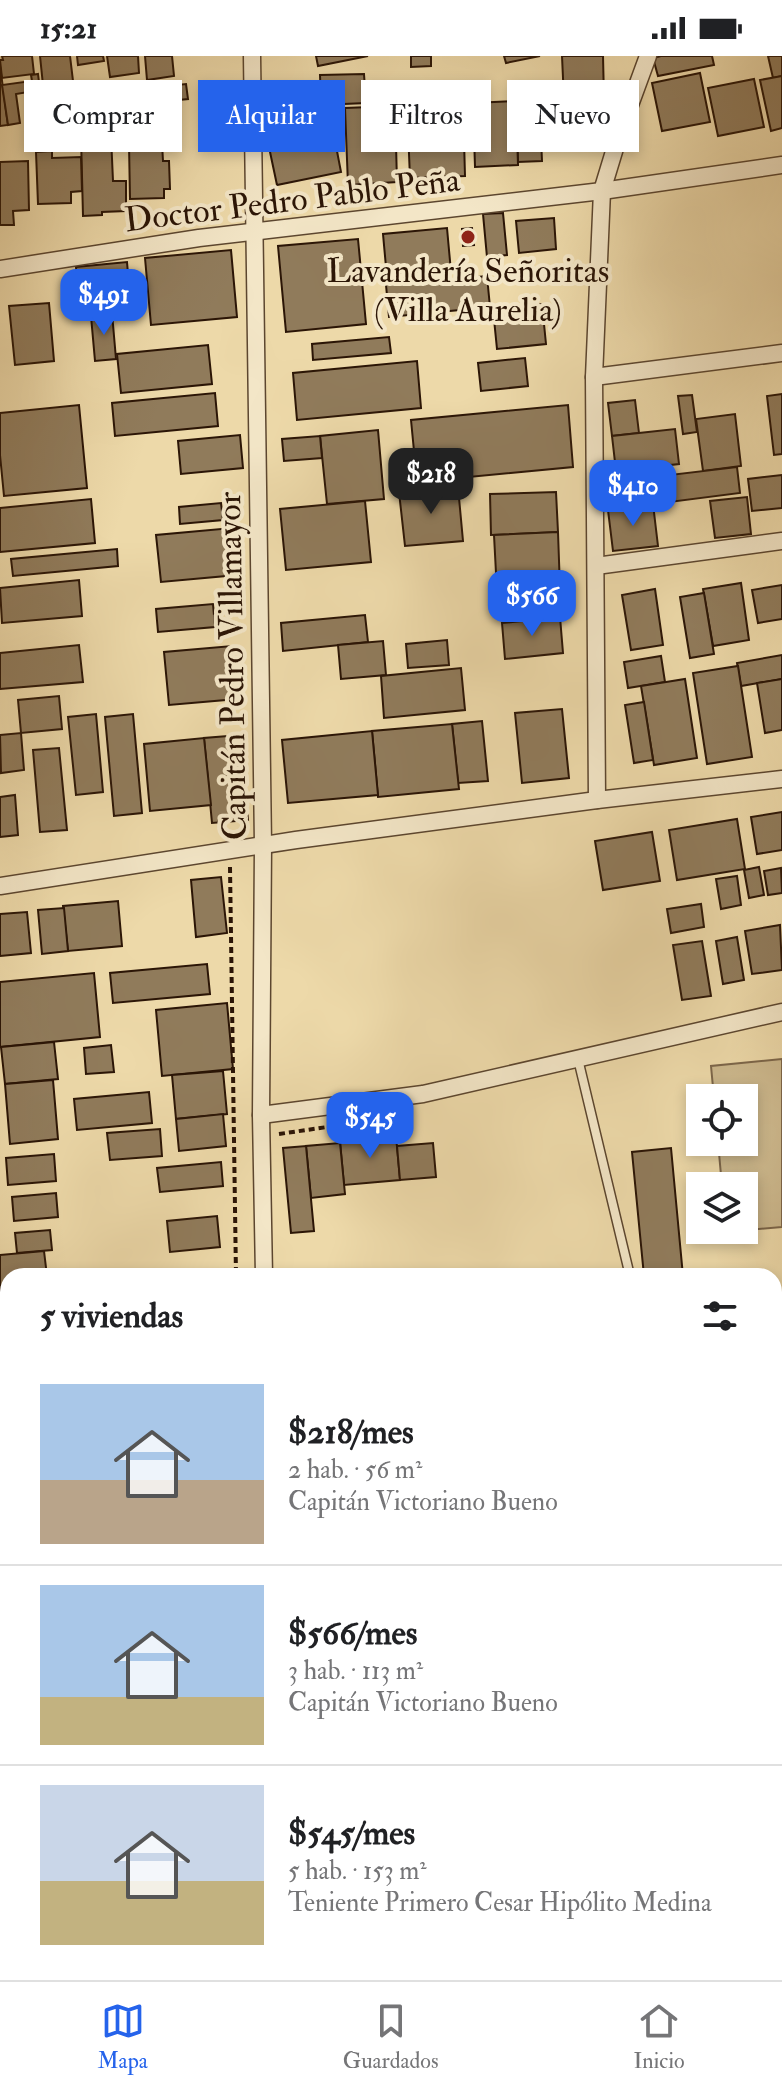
<!DOCTYPE html>
<html lang="es">
<head>
<meta charset="utf-8">
<style>
  :root { --surface:#fff; --page:#f2f2f2; --text:#202124; --muted:#757577; --line:#e0e0e0; --accent:#2563eb }
  body { margin:0; font-family:"IM FELL Double Pica",serif; background:var(--page); color:var(--text); height:100vh; display:flex; flex-direction:column; font-size:30px; white-space:nowrap }
  * { box-sizing:border-box; margin:0 }
  p { font-size:26px; color:var(--muted) }
  .icon { flex:none; width:44px; height:44px; fill:none; stroke:currentColor; stroke-width:2; stroke-linecap:round; stroke-linejoin:round }
  .map { position:relative; flex:1; overflow:hidden }
  .drawer { position:absolute; left:0px; top:1212px; width:782px; height:712px; display:flex; flex-direction:column; background:var(--surface); border-radius:24px 24px 0 0; box-shadow:0 4px 12px #0003 }
  .drawer>* { flex:none }
  .guide { position:absolute; left:24px; top:24px; width:734px; height:72px; display:flex; gap:16px }
  .controls { position:absolute; left:686px; top:1028px; display:grid; gap:16px }
  .controls a { display:grid; place-items:center; width:72px; height:72px; border-radius:0px; background:var(--surface); box-shadow:0 4px 12px #0003; font-size:40px }
  .price { position:absolute; translate:-50% -68px; padding:0 18px; border-radius:16px; background:var(--accent); color:#fff; font-size:26px; line-height:52px; filter:drop-shadow(0 2px 4px #0008) }
  .price::after { content:''; position:absolute; left:50%; top:48px; width:24px; height:18px; margin-left:-12px; background:inherit; clip-path:polygon(0 0,100% 0,50% 100%) }
  .price.on { background:#222; color:#fff }
  ul { padding:0; list-style:none }
  li { display:flex; align-items:center; gap:24px; height:200px; padding:0 40px }
  li+li { border-top:2px solid var(--line) }
  li span { display:grid; place-items:center; flex:none; width:224px; height:160px; border-radius:0px; color:#555 }
  li>.icon { margin-inline-start:auto }
  span .icon { width:96px; height:96px; fill:#fffc; stroke-width:1 }
  li b { font-size:34px }
  h2 { display:flex; justify-content:space-between; align-items:center; height:96px; padding:0 40px; font-size:34px }
  .pill { padding:0 28px; border-radius:0px; background:var(--surface); box-shadow:0 4px 12px #0003; font-size:28px; line-height:72px }
  .pill.on { background:var(--accent); color:#fff }
  .status { display:flex; justify-content:space-between; align-items:center; height:56px; padding:0 40px; background:var(--surface); direction:ltr }
  .status svg { height:22px; fill:currentColor }
  .tab-bar { display:flex; justify-content:space-around; align-items:center; height:112px; border-top:2px solid var(--line); background:var(--surface); font-size:22px; color:var(--muted) }
  .tab-bar a { display:grid; justify-items:center; gap:4px }
  .tab-bar .on { color:var(--accent) }
  .map>svg:first-child { display:block }
  .pitch { fill:#ccb88d; stroke:#7c664a; stroke-width:2 }
  .building { fill:#907b5b; stroke:#2b1506; stroke-width:2 }
  .lines { fill:none; stroke-linecap:round; stroke-linejoin:round }
  .service-casing { stroke:#5c462f; stroke-width:11 }
  .minor-casing { stroke:#5c462f; stroke-width:19 }
  .path { stroke:#2b1506; stroke-width:4; stroke-dasharray:6 4; stroke-linecap:butt }
  .service { stroke:#f3e6c7; stroke-width:8 }
  .minor { stroke:#f3e6c7; stroke-width:16 }
  .poi-dot { fill:#8f2418; stroke:#f3e6c7; stroke-width:3 }
  .labels { text-anchor:middle; stroke-width:8; stroke-linejoin:round; paint-order:stroke }
  .street-label { font-size:34px; fill:#2b1506; stroke:#f3e6c7 }
  .poi-label { font-size:34px; fill:#2b1506; stroke:#f3e6c7 }
</style>
</head>
<body>
<div class="status"><b>15:21</b><svg viewBox="0 0 49 12"><path d="M0 12V9h3v3zM5 12V6h3v6zM10 12V3h3v9zM15 12V0h3v12zM26 1h20v11H26zM47 4h2v5h-2z"/></svg></div>
<div class="map">
<svg width="782" height="1924" viewBox="0 0 782 1924">
  <rect width="100%" height="100%" fill="#edd9a9"/>
  <filter id="stains"><feTurbulence type="fractalNoise" baseFrequency=".0025" numOctaves="4"/><feColorMatrix values="0 0 0 0 .2 0 0 0 0 .09 0 0 0 0 .02 0 0 0 .5 -.17"/></filter>
  <radialGradient id="worn" r=".72"><stop offset=".6" stop-color="#630" stop-opacity="0"/><stop offset="1" stop-color="#630" stop-opacity=".3"/></radialGradient>
  <polygon class="pitch" points="782,1003 782,1171 726,1176 726,1174 744,1174 744,1130 722,1130 718,1086 744,1086 744,1042 714,1042 711,1010"/>
  <g class="building">
    <polygon points="2,0 32,0 34,18 2,22 0,4 3,4"/>
    <polygon points="40,0 70,0 73,25 43,29"/>
    <polygon points="77,0 103,0 104,5 78,9"/>
    <polygon points="107,0 138,0 139,17 110,21"/>
    <polygon points="145,0 172,0 174,20 147,24"/>
    <polygon points="316,0 368,0 318,10"/>
    <polygon points="411,0 431,0 431,10 411,11"/>
    <polygon points="504,0 540,0 506,7"/>
    <polygon points="562,0 603,0 604,43 564,44"/>
    <polygon points="661,0 712,0 714,9 658,20 653,2"/>
    <polygon points="768,0 782,0 782,20 773,22"/>
    <polygon points="0,10 8,69 0,70"/>
    <polygon points="700,17 710,66 662,75 652,27"/>
    <polygon points="38,18 40,34 16,38 20,67 8,69 2,29 32,25 31,19"/>
    <polygon points="364,18 366,47 321,49 320,19"/>
    <polygon points="782,20 782,72 771,75 760,24"/>
    <polygon points="754,23 764,71 718,80 708,32"/>
    <polygon points="186,28 188,43 169,45 168,30"/>
    <polygon points="539,34 542,105 518,106 515,35"/>
    <polygon points="516,45 518,109 475,111 473,47"/>
    <polygon points="463,47 465,120 410,122 407,49"/>
    <polygon points="395,50 397,126 348,129 345,52"/>
    <polygon points="166,54 167,70 145,70 146,87 123,88 122,55"/>
    <polygon points="331,64 341,116 277,129 266,77"/>
    <polygon points="35,65 57,65 58,86 36,87"/>
    <polygon points="111,80 113,125 126,125 126,155 102,156 102,159 83,160 81,81"/>
    <polygon points="146,87 162,87 163,105 169,105 170,133 164,133 164,142 130,143 129,88"/>
    <polygon points="52,95 52,102 81,101 82,135 71,136 71,147 38,148 36,96"/>
    <polygon points="28,105 29,154 13,155 14,169 0,169 0,106"/>
    <polygon points="503,157 507,199 487,201 483,158"/>
    <polygon points="554,162 556,193 519,197 516,165"/>
    <polygon points="447,172 451,216 387,222 383,178"/>
    <polygon points="472,172 474,189 463,190 462,173"/>
    <polygon points="358,183 366,268 286,276 278,190"/>
    <polygon points="231,194 237,261 151,269 145,202"/>
    <polygon points="127,206 130,242 79,247 76,211"/>
    <polygon points="487,220 490,251 389,261 386,229"/>
    <polygon points="49,247 54,305 15,309 9,250"/>
    <polygon points="542,248 546,288 497,293 493,253"/>
    <polygon points="112,257 116,303 95,305 91,260"/>
    <polygon points="389,281 391,297 313,304 312,288"/>
    <polygon points="208,289 212,328 121,337 117,298"/>
    <polygon points="525,302 528,330 481,335 478,307"/>
    <polygon points="417,305 421,352 297,364 293,317"/>
    <polygon points="215,337 218,370 115,380 112,347"/>
    <polygon points="782,338 782,398 774,399 767,340"/>
    <polygon points="692,339 697,376 683,378 678,340"/>
    <polygon points="635,344 639,377 612,380 608,347"/>
    <polygon points="79,349 87,432 4,440 0,399 0,357"/>
    <polygon points="568,349 573,411 417,426 411,364"/>
    <polygon points="735,358 741,410 703,415 696,363"/>
    <polygon points="675,373 679,408 616,415 612,380"/>
    <polygon points="378,374 384,443 327,448 320,380"/>
    <polygon points="240,379 243,412 181,418 178,385"/>
    <polygon points="320,380 322,402 284,405 282,383"/>
    <polygon points="737,411 740,437 623,452 619,425"/>
    <polygon points="782,419 782,452 752,455 748,423"/>
    <polygon points="458,431 463,485 405,490 399,436"/>
    <polygon points="556,436 558,476 491,479 490,438"/>
    <polygon points="747,441 751,478 715,482 710,445"/>
    <polygon points="91,443 95,487 0,496 0,452"/>
    <polygon points="365,445 371,506 286,514 280,453"/>
    <polygon points="221,447 223,464 180,468 179,451"/>
    <polygon points="653,448 658,490 613,495 608,454"/>
    <polygon points="232,472 237,519 161,526 156,479"/>
    <polygon points="558,476 560,533 497,536 494,479"/>
    <polygon points="117,493 118,510 13,520 11,503"/>
    <polygon points="79,524 82,560 2,567 0,532"/>
    <polygon points="741,527 749,584 713,590 703,533"/>
    <polygon points="782,529 782,563 758,567 752,534"/>
    <polygon points="655,533 663,589 631,594 622,539"/>
    <polygon points="704,537 714,598 690,602 680,541"/>
    <polygon points="213,548 215,571 158,576 156,553"/>
    <polygon points="365,559 368,586 283,595 281,567"/>
    <polygon points="560,561 563,597 505,603 502,567"/>
    <polygon points="447,584 449,609 408,612 406,588"/>
    <polygon points="383,585 386,619 341,623 338,589"/>
    <polygon points="79,589 83,626 0,633 0,597"/>
    <polygon points="232,590 237,643 169,649 164,596"/>
    <polygon points="782,599 782,623 741,630 737,607"/>
    <polygon points="661,600 665,626 628,632 624,606"/>
    <polygon points="738,610 752,701 707,708 693,617"/>
    <polygon points="461,612 465,654 384,662 381,620"/>
    <polygon points="685,623 697,702 654,709 641,630"/>
    <polygon points="782,623 782,674 765,677 757,627"/>
    <polygon points="59,640 62,673 21,677 18,644"/>
    <polygon points="644,646 653,704 634,707 625,649"/>
    <polygon points="562,653 569,722 522,727 515,657"/>
    <polygon points="96,658 103,736 76,739 68,661"/>
    <polygon points="133,658 142,757 114,760 105,661"/>
    <polygon points="482,665 488,725 458,727 452,668"/>
    <polygon points="452,668 459,733 378,741 372,675"/>
    <polygon points="372,675 378,739 288,747 282,684"/>
    <polygon points="21,677 24,714 1,717 0,679"/>
    <polygon points="240,679 248,764 212,767 204,682"/>
    <polygon points="204,682 211,749 150,755 144,688"/>
    <polygon points="59,692 67,774 40,776 33,694"/>
    <polygon points="15,739 18,779 0,781 0,741"/>
    <polygon points="782,756 782,794 757,798 751,761"/>
    <polygon points="737,763 745,813 677,824 669,774"/>
    <polygon points="652,776 660,825 603,834 595,785"/>
    <polygon points="759,811 764,839 749,842 744,814"/>
    <polygon points="781,812 782,837 768,839 764,815"/>
    <polygon points="737,820 741,849 721,853 716,823"/>
    <polygon points="221,821 227,877 196,881 191,824"/>
    <polygon points="118,845 122,890 68,895 63,850"/>
    <polygon points="701,848 704,871 671,877 667,853"/>
    <polygon points="64,852 68,895 42,898 38,854"/>
    <polygon points="27,856 31,897 0,900 0,858"/>
    <polygon points="780,869 782,914 752,918 745,875"/>
    <polygon points="737,881 744,924 723,928 716,885"/>
    <polygon points="702,885 711,940 682,944 673,889"/>
    <polygon points="207,908 210,938 113,947 110,917"/>
    <polygon points="94,917 100,981 0,991 0,926"/>
    <polygon points="227,947 233,1013 162,1020 156,954"/>
    <polygon points="54,986 58,1023 5,1028 1,991"/>
    <polygon points="111,989 114,1016 86,1018 84,992"/>
    <polygon points="223,1015 227,1058 176,1063 172,1019"/>
    <polygon points="53,1024 58,1083 10,1088 5,1028"/>
    <polygon points="149,1036 152,1067 77,1074 74,1043"/>
    <polygon points="223,1058 226,1090 179,1095 176,1063"/>
    <polygon points="160,1073 162,1100 110,1104 107,1077"/>
    <polygon points="396,1080 400,1124 344,1129 340,1085"/>
    <polygon points="340,1087 345,1138 311,1142 306,1090"/>
    <polygon points="433,1087 436,1121 400,1124 397,1090"/>
    <polygon points="306,1090 314,1175 291,1177 283,1092"/>
    <polygon points="671,1092 683,1220 644,1220 632,1096"/>
    <polygon points="54,1098 56,1125 8,1129 6,1102"/>
    <polygon points="221,1106 223,1130 160,1136 157,1112"/>
    <polygon points="56,1137 58,1161 14,1165 12,1141"/>
    <polygon points="217,1160 220,1191 170,1196 167,1165"/>
    <polygon points="50,1174 52,1194 17,1197 15,1177"/>
    <polygon points="44,1195 47,1220 8,1220 8,1244 0,1245 0,1199"/>
    <polygon points="0,1262 8,1262 8,1305 0,1306"/>
    <polygon points="782,1354 782,1382 774,1382 774,1355"/>
    <polygon points="8,1365 8,1453 0,1454 0,1366"/>
    <rect x="774" y="1397" width="8" height="19"/>
    <polygon points="779,1434 781,1453 774,1454 774,1435"/>
    <polygon points="8,1461 8,1514 3,1515 0,1462"/>
    <polygon points="774,1673 782,1677 782,1715 774,1712"/>
    <polygon points="774,1712 782,1715 782,1757 774,1754"/>
    <polygon points="774,1754 782,1757 782,1772 774,1789"/>
    <polygon points="8,1787 8,1817 3,1818 0,1788"/>
    <polygon points="8,1817 8,1863 6,1864 1,1818"/>
    <polygon points="782,1881 782,1924 767,1919 765,1924 735,1924 738,1916 774,1916 774,1900"/>
    <polygon points="10,1916 79,1916 80,1924 11,1924"/>
    <polygon points="97,1916 151,1916 151,1917 130,1919 133,1924 121,1924 129,1920 98,1923"/>
    <polygon points="282,1916 362,1916 362,1920 333,1924 283,1924"/>
    <polygon points="383,1916 514,1916 515,1924 384,1924"/>
    <polygon points="681,1916 704,1916 701,1924 678,1924"/>
  </g>
  <g class="lines">
    <g class="service-casing">
      <polyline id="service" points="578,1003 630,1220"/>
    </g>
    <g class="minor-casing">
      <g id="minor">
        <polyline points="252,0 263,789 261,1059 264,1220"/>
        <polyline points="0,213 199,182 602,135 782,109"/>
        <polyline points="594,321 782,297"/>
        <polyline points="596,510 782,485"/>
        <polyline points="597,744 594,321 602,135 619,79 648,0"/>
        <polyline points="0,830 296,784 597,744 782,723"/>
        <polyline points="261,1059 423,1038 782,956"/>
        <polyline points="774,1326 782,1326"/>
        <polyline points="0,1337 8,1337"/>
        <polyline points="774,1567 782,1545"/>
        <polyline points="0,1708 8,1707"/>
        <polyline points="774,1825 782,1828"/>
        <polyline points="255,1924 255,1916"/>
        <polyline points="642,1924 645,1916"/>
      </g>
    </g>
    <g class="path">
      <polyline points="230,811 236,1220"/>
      <polyline points="279,1078 341,1069"/>
      <polyline points="774,1305 782,1305"/>
      <polyline points="774,1509 782,1488"/>
    </g>
    <use href="#service" class="service"/>
    <use href="#minor" class="minor"/>
  </g>
  <circle class="poi-dot" cx="468" cy="181" r="8"/>
  <g class="labels">
    <g class="street-label">
      <text transform="translate(292 143) rotate(-7)" y="12">Doctor Pedro Pablo Peña</text>
      <text transform="translate(231 610) rotate(-91)" y="12">Capitán Pedro Villamayor</text>
    </g>
    <g class="poi-label">
      <text x="468" y="226">Lavandería Señoritas<tspan x="468" dy="39">(Villa Aurelia)</tspan></text>
    </g>
  </g>
  <rect width="100%" height="100%" filter="url(#stains)"/>
  <rect width="100%" height="100%" fill="url(#worn)"/>
</svg>
<div class="controls">
<a><svg class="icon" aria-label="locate" viewBox="0 0 24 24"><circle cx="12" cy="12" r="6"/><path d="M12 2v4M12 18v4M2 12h4M18 12h4"/></svg></a>
<a><svg class="icon" aria-label="layers" viewBox="0 0 24 24"><path d="M12 4l9 5-9 5-9-5zM3 14l9 5 9-5"/></svg></a>
</div>
<b class="price" style="left:104px;top:281px">$491</b>
<b class="price on" style="left:431px;top:460px">$218</b>
<b class="price" style="left:633px;top:472px">$410</b>
<b class="price" style="left:532px;top:582px">$566</b>
<b class="price" style="left:370px;top:1104px">$545</b>
<div class="guide">
<a class="pill">Comprar</a>
<a class="pill on">Alquilar</a>
<a class="pill">Filtros</a>
<a class="pill">Nuevo</a>
</div>
<section class="drawer">
<h2>5 viviendas<svg class="icon" aria-label="filters" viewBox="0 0 24 24"><path d="M4 7h16M4 17h16"/><circle cx="9" cy="7" r="2"/><circle cx="15" cy="17" r="2"/></svg></h2>
<ul>
<li><span style="background:linear-gradient(#a9c7e8 60%,#b9a48a 0)"><svg class="icon" aria-label="home" viewBox="0 0 24 24"><path d="M3 11l9-7 9 7M6 9v11h12V9"/></svg></span><div><b>$218/mes</b><p>2 hab. · 56 m²</p><p>Capitán Victoriano Bueno</p></div></li>
<li><span style="background:linear-gradient(#a9c7e8 70%,#c2b280 0)"><svg class="icon" aria-label="home" viewBox="0 0 24 24"><path d="M3 11l9-7 9 7M6 9v11h12V9"/></svg></span><div><b>$566/mes</b><p>3 hab. · 113 m²</p><p>Capitán Victoriano Bueno</p></div></li>
<li><span style="background:linear-gradient(#c9d6e8 60%,#c2b280 0)"><svg class="icon" aria-label="home" viewBox="0 0 24 24"><path d="M3 11l9-7 9 7M6 9v11h12V9"/></svg></span><div><b>$545/mes</b><p>5 hab. · 153 m²</p><p>Teniente Primero Cesar Hipólito Medina</p></div></li>
</ul>
</section>
</div>
<nav class="tab-bar">
<a class="on"><svg class="icon" aria-label="map" viewBox="0 0 24 24"><path d="M3 6l6-2 6 2 6-2v14l-6 2-6-2-6 2zM9 4v14M15 6v14"/></svg>Mapa</a>
<a><svg class="icon" aria-label="saved" viewBox="0 0 24 24"><path d="M7 4h10v16l-5-4-5 4z"/></svg>Guardados</a>
<a><svg class="icon" aria-label="home" viewBox="0 0 24 24"><path d="M3 11l9-7 9 7M6 9v11h12V9"/></svg>Inicio</a>
</nav>
</body>
</html>
